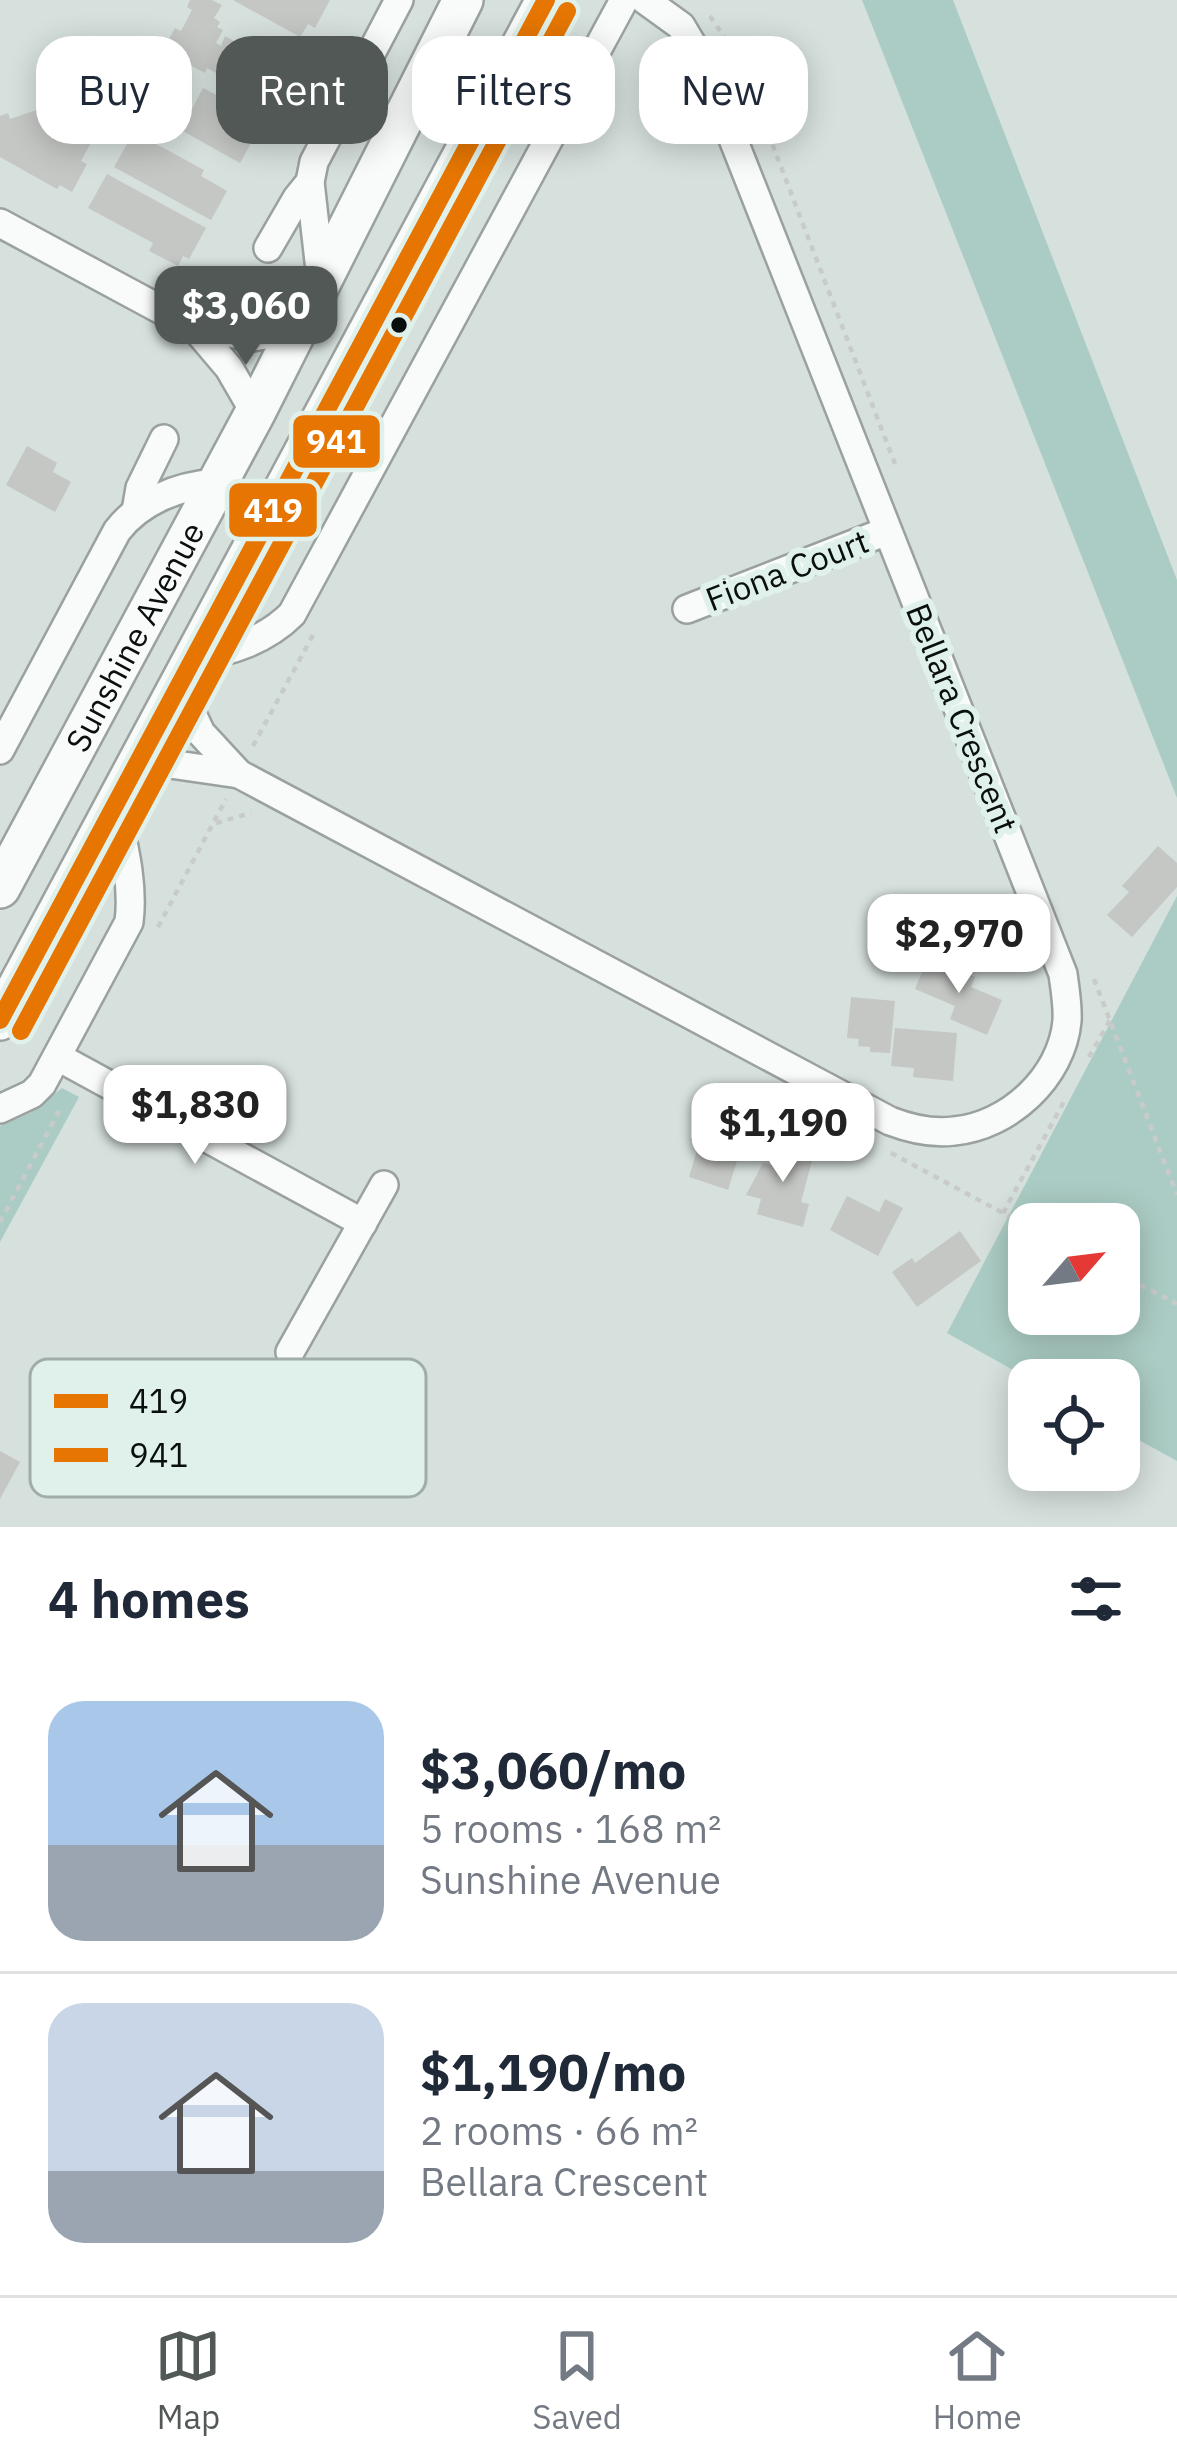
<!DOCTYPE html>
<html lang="en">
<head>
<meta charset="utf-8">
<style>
  :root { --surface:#fff; --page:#f6f6f7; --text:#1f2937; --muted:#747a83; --line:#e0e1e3; --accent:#515856 }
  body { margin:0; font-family:"IBM Plex Sans",sans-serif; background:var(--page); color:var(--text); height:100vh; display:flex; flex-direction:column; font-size:45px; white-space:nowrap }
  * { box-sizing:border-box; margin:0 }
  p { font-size:39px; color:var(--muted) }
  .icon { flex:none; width:66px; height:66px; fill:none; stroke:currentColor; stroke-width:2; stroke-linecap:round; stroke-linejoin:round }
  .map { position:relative; height:1527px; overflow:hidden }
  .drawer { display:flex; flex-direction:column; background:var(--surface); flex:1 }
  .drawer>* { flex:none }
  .banner { position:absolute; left:36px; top:36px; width:1107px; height:108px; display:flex; gap:24px }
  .needle { width:78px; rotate:62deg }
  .controls { position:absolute; left:1008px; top:1203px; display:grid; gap:24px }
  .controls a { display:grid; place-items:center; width:132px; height:132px; border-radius:24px; background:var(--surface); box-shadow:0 6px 30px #0003; font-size:60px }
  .price { position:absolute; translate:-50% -102px; padding:0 27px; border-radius:24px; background:#fff; color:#222; font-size:39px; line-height:78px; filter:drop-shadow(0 3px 6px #0008) }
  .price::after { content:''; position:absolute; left:50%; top:72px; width:36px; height:27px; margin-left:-18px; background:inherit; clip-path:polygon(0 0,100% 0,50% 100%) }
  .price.active { background:var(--accent); color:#fff }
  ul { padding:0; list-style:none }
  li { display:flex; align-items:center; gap:36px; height:300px; padding:0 48px }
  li+li { border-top:3px solid var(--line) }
  li span { display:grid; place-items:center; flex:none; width:336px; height:240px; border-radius:36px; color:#555 }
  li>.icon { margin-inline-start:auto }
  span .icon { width:144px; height:144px; fill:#fffc; stroke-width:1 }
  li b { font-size:51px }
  h2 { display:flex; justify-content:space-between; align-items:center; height:144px; padding:0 48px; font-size:51px }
  .chip { padding:0 42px; border-radius:36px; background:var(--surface); box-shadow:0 6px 30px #0003; font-size:42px; line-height:108px }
  .chip.active { background:var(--accent); color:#fff }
  .dock { display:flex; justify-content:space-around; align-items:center; height:168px; border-top:3px solid var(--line); background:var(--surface); font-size:33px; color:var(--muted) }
  .dock a { display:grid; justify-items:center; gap:6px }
  .dock .active { color:var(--accent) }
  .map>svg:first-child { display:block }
  .green { fill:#abccc4; fill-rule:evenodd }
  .building { fill:#c5c7c4 }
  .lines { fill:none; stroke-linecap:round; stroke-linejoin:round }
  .minor-casing { stroke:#9aa19f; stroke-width:32 }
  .primary-casing { stroke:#9aa19f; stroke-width:44 }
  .path { stroke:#c8cbca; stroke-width:4.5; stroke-dasharray:6 6; stroke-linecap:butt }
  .minor { stroke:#f9fafa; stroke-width:27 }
  .primary { stroke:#f9fafa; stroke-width:39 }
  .bus-1-casing { stroke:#e0f1ec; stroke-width:27 }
  .bus-2-casing { stroke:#e0f1ec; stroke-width:27 }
  .bus-1 { stroke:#e67601; stroke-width:18 }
  .bus-2 { stroke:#e67601; stroke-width:18 }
  .bus-dot { fill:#090f0d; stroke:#e0f1ec; stroke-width:4.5 }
  .labels { text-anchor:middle; stroke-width:12; stroke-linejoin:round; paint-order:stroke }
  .street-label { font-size:33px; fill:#090f0d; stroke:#e0f1ec }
  .key { fill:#e0f1ec; stroke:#a0ada9; stroke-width:3 }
  .key-label { font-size:33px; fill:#090f0d }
  .line-badge { stroke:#e0f1ec; stroke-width:4.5 }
  .badge-label { font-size:33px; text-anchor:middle; font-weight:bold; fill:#fff }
</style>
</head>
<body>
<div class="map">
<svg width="1177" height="1527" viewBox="0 0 1177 1527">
  <rect width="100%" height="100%" fill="#d6e0dd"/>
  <g class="green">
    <polygon points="862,0 953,0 1177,580 1177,798"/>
    <path d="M1177,896V1461L1119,1429V1380H1031L947,1333ZM1029,1224H1119V1314H1029Z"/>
    <polygon points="62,1088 79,1097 0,1242 0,1126 30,1113"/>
  </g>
  <g class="building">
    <polygon points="190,0 212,0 222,5 214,18 220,22 217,27 223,30 216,43 221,46 225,36 266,59 272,48 296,61 288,77 295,81 287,97 280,93 273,105 207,68 205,73 188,64 190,59 165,46 175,28 181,31 192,10 187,7"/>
    <polygon points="233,0 330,0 315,28 308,24 300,37"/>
    <polygon points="203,88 226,100 221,110 258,131 240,163 181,130"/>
    <polygon points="64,101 73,126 83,122 87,133 94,137 81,161 87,164 72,192 60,185 57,189 0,157 0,116 8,113 10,119"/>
    <polygon points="134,132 204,170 201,176 227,191 211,220 114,167"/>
    <polygon points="107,174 206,228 189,259 183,256 178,266 149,251 153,243 88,208"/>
    <polygon points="27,446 57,463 53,472 71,482 55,512 6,485"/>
    <polygon points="1158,846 1177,863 1177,887 1132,937 1107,915 1129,892 1122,886"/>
    <polygon points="928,958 975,977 971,987 1002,1000 987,1035 950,1019 955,1006 915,989"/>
    <polygon points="851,997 895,1001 890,1053 870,1052 870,1047 858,1046 859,1039 847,1038"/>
    <polygon points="895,1028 957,1033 953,1081 913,1077 914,1068 891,1066"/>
    <polygon points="703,1101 740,1113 729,1147 740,1151 728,1190 689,1177 699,1144 690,1141"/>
    <polygon points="776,1143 814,1153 801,1202 809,1204 803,1227 757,1214 761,1199 746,1195 763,1163 771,1165"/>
    <polygon points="847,1196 879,1212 885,1199 903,1208 878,1256 830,1230"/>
    <polygon points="960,1231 981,1261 917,1307 892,1272 912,1258 915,1263"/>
    <polygon points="0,1451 20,1462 0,1499"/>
  </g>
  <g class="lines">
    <g class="minor-casing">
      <g id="minor">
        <polyline points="0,223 195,328 253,337 296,330"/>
        <polyline points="268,248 297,198 310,182"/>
        <polyline points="321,279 310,182 314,162 399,0"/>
        <polyline points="195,328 229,368 255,413"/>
        <polyline points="136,511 140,488 164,439"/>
        <polyline points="687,609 887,531"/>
        <path d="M194,656C230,653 267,639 292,614L624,0"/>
        <path d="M179,686L201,733L239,774L890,1121C911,1129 932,1134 954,1131C1009,1126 1062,1077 1067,1021C1068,1005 1065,990 1063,974L703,63L681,26L645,0"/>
        <path d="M0,750L117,531C140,501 178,486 215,483"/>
        <polyline points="138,763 170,764 239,774"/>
        <polyline points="58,1057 363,1223"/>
        <path d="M0,1109L32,1094L42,1084L129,922C134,883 123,843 115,805"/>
        <polyline points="290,1352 384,1185"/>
      </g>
    </g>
    <g class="primary-casing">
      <g id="primary">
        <path id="s1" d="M0,888L255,413L463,0"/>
        <polyline points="0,1020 546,0"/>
      </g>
    </g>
    <g class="path">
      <polyline points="710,16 740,60 895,464"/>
      <polyline points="253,746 313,635"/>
      <polyline points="216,823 251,813"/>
      <polyline points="158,927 226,799"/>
      <polyline points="1094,979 1177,1195"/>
      <polyline points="1089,1057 1110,1020"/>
      <polyline points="891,1153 1029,1227"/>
      <polyline points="1003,1213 1066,1098"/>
      <polyline points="0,1222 60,1109"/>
      <polyline points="1119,1274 1177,1304"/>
    </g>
    <use href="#minor" class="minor"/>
    <use href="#primary" class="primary"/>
    <g class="bus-1-casing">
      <polyline id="bus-1" points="0,1020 546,0"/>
    </g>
    <g class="bus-2-casing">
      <polyline id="bus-2" points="21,1031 567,11"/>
    </g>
    <use href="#bus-1" class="bus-1"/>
    <use href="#bus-2" class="bus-2"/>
  </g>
  <circle class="bus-dot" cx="399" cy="325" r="10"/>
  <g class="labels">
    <g class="street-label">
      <text transform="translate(787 570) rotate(-21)" y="12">Fiona Court</text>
      <text dy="12" stroke="none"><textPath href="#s1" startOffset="285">Sunshine Avenue</textPath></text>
      <text transform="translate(962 718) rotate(68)" y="12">Bellara Crescent</text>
    </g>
  </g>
  <rect x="30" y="1359" width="396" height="138" rx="18" class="key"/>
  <rect x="54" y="1394" width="54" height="14" fill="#e67601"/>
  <rect x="54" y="1448" width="54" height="14" fill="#e67601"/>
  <g class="key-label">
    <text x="129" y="1413">419</text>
    <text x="129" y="1467">941</text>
  </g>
  <g class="line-badge">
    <rect x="291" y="413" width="91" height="57" rx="12" fill="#e67601"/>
    <rect x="227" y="481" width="92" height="58" rx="12" fill="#e67601"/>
  </g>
  <g class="badge-label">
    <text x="336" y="453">941</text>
    <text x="273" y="522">419</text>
  </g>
</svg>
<div class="controls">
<a><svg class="needle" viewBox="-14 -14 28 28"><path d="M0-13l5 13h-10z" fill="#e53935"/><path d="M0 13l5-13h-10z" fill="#747a83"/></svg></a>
<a><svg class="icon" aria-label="locate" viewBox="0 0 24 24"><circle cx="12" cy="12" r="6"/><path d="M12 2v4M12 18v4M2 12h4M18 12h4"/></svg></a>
</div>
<b class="price active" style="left:246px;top:368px">$3,060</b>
<b class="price" style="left:959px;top:996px">$2,970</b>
<b class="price" style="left:195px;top:1167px">$1,830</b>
<b class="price" style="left:783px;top:1185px">$1,190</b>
<div class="banner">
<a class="chip">Buy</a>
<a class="chip active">Rent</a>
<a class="chip">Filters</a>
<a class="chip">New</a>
</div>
</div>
<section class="drawer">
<h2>4 homes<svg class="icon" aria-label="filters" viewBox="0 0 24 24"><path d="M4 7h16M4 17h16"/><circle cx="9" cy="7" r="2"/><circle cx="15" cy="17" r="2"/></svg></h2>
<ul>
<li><span style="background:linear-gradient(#a9c7e8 60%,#9aa5b1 0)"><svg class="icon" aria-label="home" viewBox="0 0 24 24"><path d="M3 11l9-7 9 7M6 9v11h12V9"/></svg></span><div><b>$3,060/mo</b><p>5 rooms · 168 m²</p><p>Sunshine Avenue</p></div></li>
<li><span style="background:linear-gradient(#c9d6e8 70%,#9aa5b1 0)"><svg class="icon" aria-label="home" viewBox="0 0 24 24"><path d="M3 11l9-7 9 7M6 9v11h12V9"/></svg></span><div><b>$1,190/mo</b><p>2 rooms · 66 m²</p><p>Bellara Crescent</p></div></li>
</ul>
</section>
<nav class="dock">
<a class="active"><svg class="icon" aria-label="map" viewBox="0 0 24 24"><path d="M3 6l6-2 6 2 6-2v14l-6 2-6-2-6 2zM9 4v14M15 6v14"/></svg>Map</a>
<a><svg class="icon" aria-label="saved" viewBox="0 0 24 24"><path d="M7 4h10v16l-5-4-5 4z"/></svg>Saved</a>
<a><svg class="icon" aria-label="home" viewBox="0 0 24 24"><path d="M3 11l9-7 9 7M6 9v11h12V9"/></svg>Home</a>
</nav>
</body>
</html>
